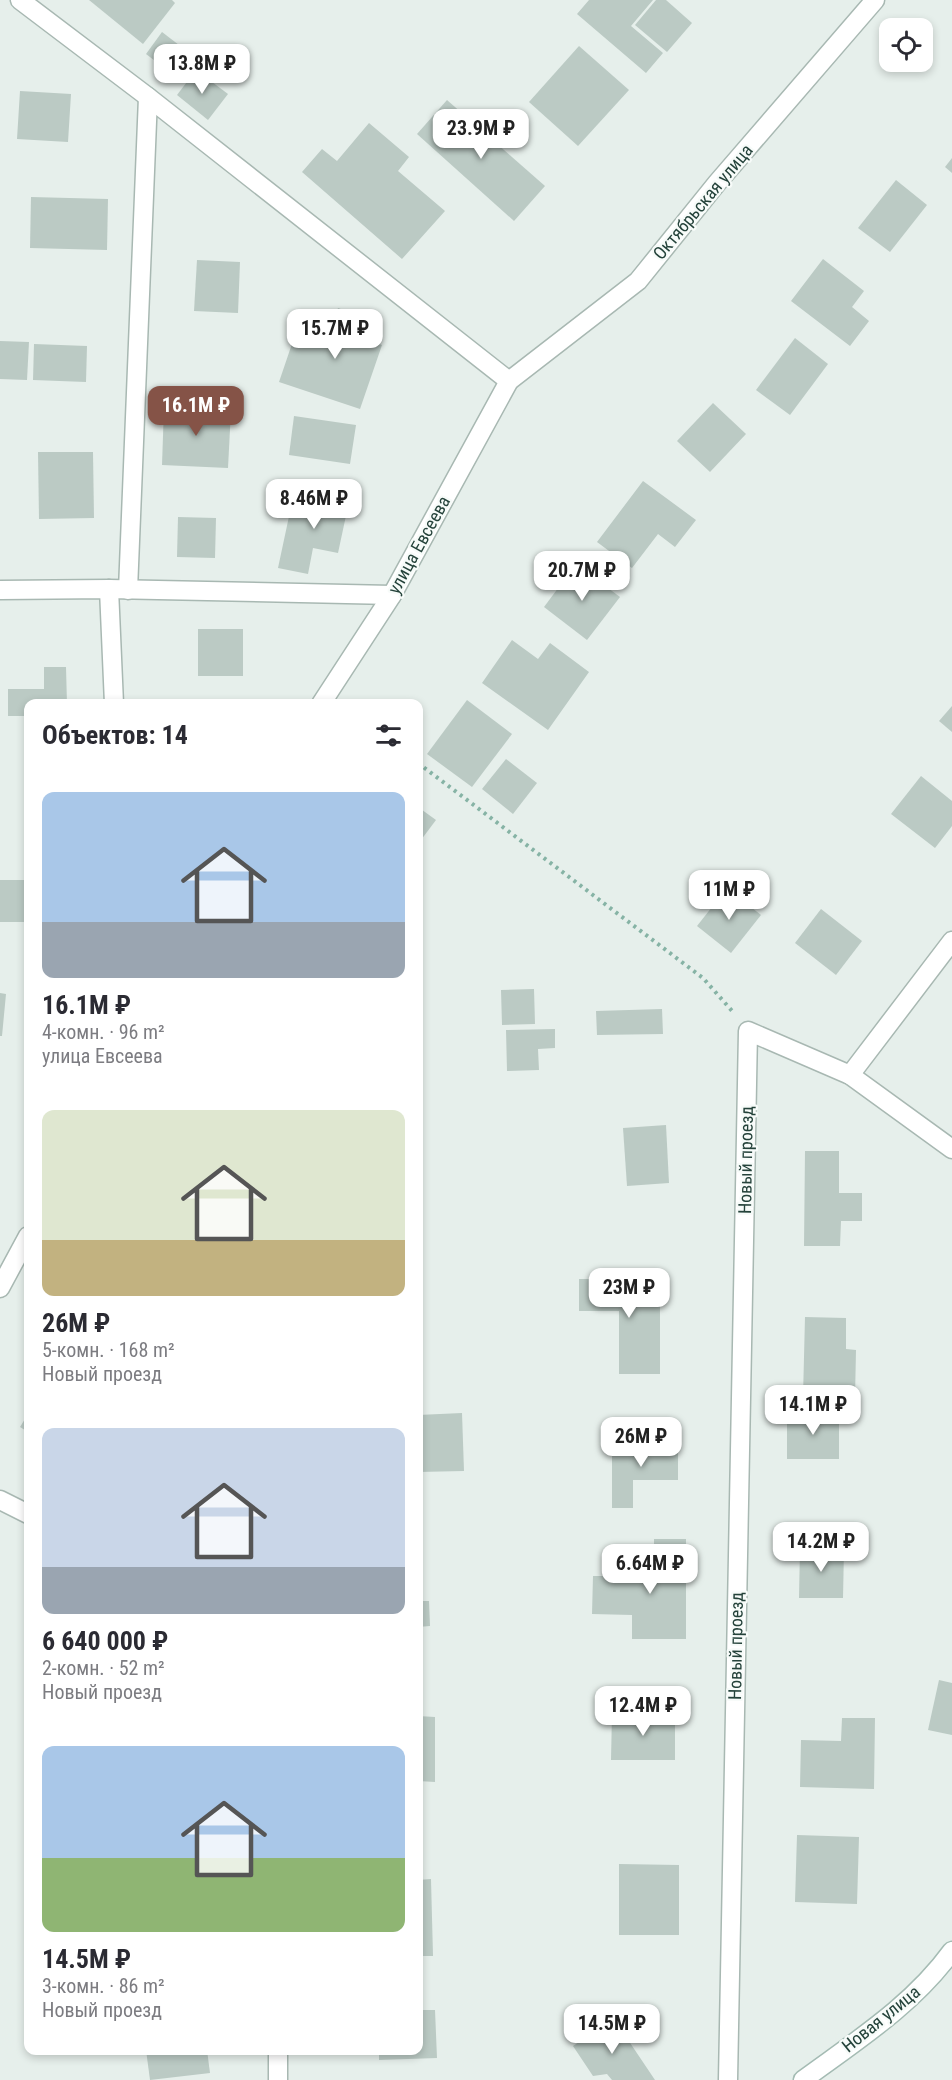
<!DOCTYPE html>
<html lang="ru">
<head>
<meta charset="utf-8">
<style>
  :root { --surface:#fff; --page:#f2f2f3; --text:#2b2b33; --muted:#7c7c81; --accent:#855347 }
  body { margin:0; font-family:"Roboto Condensed",sans-serif; background:var(--page); color:var(--text); height:100vh; display:flex; flex-direction:column; font-size:22px; white-space:nowrap }
  * { box-sizing:border-box; margin:0 }
  p { font-size:20px; color:var(--muted) }
  .icon { flex:none; width:33px; height:33px; fill:none; stroke:currentColor; stroke-width:2; stroke-linecap:round; stroke-linejoin:round }
  .map { position:relative; flex:1; overflow:hidden }
  .panel { position:absolute; left:24px; top:699px; width:399px; height:1356px; display:flex; flex-direction:column; background:var(--surface); border-radius:12px; box-shadow:0 3px 9px #0003 }
  .panel>* { flex:none }
  .fabs { position:absolute; left:879px; top:18px; display:grid; gap:12px }
  .fabs a { display:grid; place-items:center; width:54px; height:54px; border-radius:12px; background:var(--surface); box-shadow:0 3px 9px #0003; font-size:30px }
  .price { position:absolute; translate:-50% -51px; padding:0 14px; border-radius:12px; background:#fff; color:#222; font-size:20px; line-height:39px; filter:drop-shadow(0 2px 3px #0008) }
  .price::after { content:''; position:absolute; left:50%; top:36px; width:18px; height:14px; margin-left:-9px; background:inherit; clip-path:polygon(0 0,100% 0,50% 100%) }
  .price.active { background:var(--accent); color:#fff }
  ul { padding:0; list-style:none }
  li { display:grid; align-content:center; gap:12px; height:318px; padding:0 18px }
  li span { display:grid; place-items:center; height:186px; border-radius:12px; color:#555 }
  li>.icon { margin-inline-start:auto }
  span .icon { width:108px; height:108px; fill:#fffc; stroke-width:1 }
  li b { font-size:26px }
  h2 { display:flex; justify-content:space-between; align-items:center; height:72px; padding:0 18px; font-size:26px }
  .map>svg:first-child { display:block }
  .building { fill:#bbcac4 }
  .lines { fill:none; stroke-linecap:round; stroke-linejoin:round }
  .lane-casing { stroke:#a8b8b2; stroke-width:21 }
  .street-casing { stroke:#a8b8b2; stroke-width:21 }
  .secondary-casing { stroke:#a4bbb3; stroke-width:21 }
  .path { stroke:#86b3a5; stroke-width:4; stroke-dasharray:3 4.5; stroke-linecap:butt }
  .lane { stroke:#fff; stroke-width:18 }
  .street { stroke:#fff; stroke-width:18 }
  .secondary { stroke:#fff; stroke-width:18 }
  .labels { text-anchor:middle; stroke-width:4.5; stroke-linejoin:round; paint-order:stroke }
  .street-label { font-size:18px; fill:#24423a; stroke:#f7fbf9 }
</style>
</head>
<body>
<div class="map">
<svg width="952" height="2080" viewBox="0 0 952 2080">
  <rect width="100%" height="100%" fill="#e6efeb"/>
  <g class="building">
    <polygon points="89,0 172,0 175,3 143,44"/>
    <polygon points="589,0 653,0 631,26 663,53 646,73 577,14"/>
    <polygon points="656,0 666,0 692,23 667,52 635,25"/>
    <polygon points="162,32 192,55 176,77 146,54"/>
    <polygon points="579,46 629,90 578,146 529,102"/>
    <polygon points="196,70 228,94 208,120 177,95"/>
    <polygon points="20,91 71,94 68,142 17,139"/>
    <polygon points="447,100 545,186 514,221 417,134"/>
    <polygon points="369,123 409,157 398,171 445,211 402,259 302,172 322,149 337,161"/>
    <polygon points="952,158 952,173 945,167"/>
    <polygon points="896,180 927,205 890,252 858,228"/>
    <polygon points="31,197 108,199 107,250 30,248"/>
    <polygon points="823,259 864,291 852,307 869,321 850,346 791,301"/>
    <polygon points="197,260 240,262 238,313 194,311"/>
    <polygon points="338,308 376,321 369,340 382,345 360,409 279,382 297,329 327,339"/>
    <polygon points="795,338 828,364 790,415 756,390"/>
    <polygon points="0,341 29,342 27,380 0,379"/>
    <polygon points="34,344 87,346 86,382 33,380"/>
    <polygon points="713,403 746,434 710,472 677,441"/>
    <polygon points="164,407 231,410 228,468 162,465"/>
    <polygon points="294,416 356,425 350,464 289,455"/>
    <polygon points="38,452 93,452 94,518 39,519"/>
    <polygon points="643,481 696,520 675,547 658,534 632,568 597,542"/>
    <polygon points="313,489 350,497 338,553 313,548 308,574 278,568 291,507 308,510"/>
    <polygon points="178,517 216,518 215,558 177,557"/>
    <polygon points="576,564 620,597 587,640 544,607"/>
    <rect x="198" y="629" width="45" height="47"/>
    <polygon points="512,640 538,659 550,643 589,672 548,730 482,683"/>
    <polygon points="44,667 66,667 67,704 28,704 28,716 8,716 8,689 44,689"/>
    <polygon points="467,700 512,734 472,787 427,754"/>
    <polygon points="952,706 952,732 939,721"/>
    <polygon points="506,759 537,783 513,814 482,789"/>
    <polygon points="921,776 952,801 952,826 935,848 891,814"/>
    <polygon points="418,807 436,820 418,844"/>
    <rect x="0" y="880" width="28" height="42"/>
    <polygon points="727,888 761,915 731,953 697,926"/>
    <polygon points="821,909 862,941 836,975 795,943"/>
    <polygon points="534,989 535,1024 502,1025 501,990"/>
    <polygon points="0,993 6,994 2,1036 0,1036"/>
    <polygon points="662,1009 663,1034 597,1035 596,1011"/>
    <polygon points="555,1029 555,1048 538,1049 539,1070 507,1071 506,1030"/>
    <polygon points="666,1125 669,1183 627,1186 623,1128"/>
    <polygon points="805,1151 839,1151 839,1193 862,1193 862,1221 841,1221 840,1246 804,1246"/>
    <polygon points="579,1279 660,1279 660,1374 619,1374 619,1311 579,1311"/>
    <polygon points="805,1317 846,1318 846,1349 856,1350 855,1398 803,1397"/>
    <rect x="787" y="1412" width="52" height="47"/>
    <polygon points="462,1413 464,1471 418,1472 418,1415"/>
    <polygon points="28,1414 28,1432 20,1427"/>
    <polygon points="612,1444 678,1444 678,1480 633,1480 633,1508 612,1508"/>
    <polygon points="654,1539 686,1539 686,1639 632,1639 632,1615 592,1614 593,1576 654,1576"/>
    <polygon points="800,1548 844,1549 843,1598 799,1598"/>
    <polygon points="418,1601 429,1601 430,1626 418,1627"/>
    <polygon points="939,1680 952,1683 952,1735 928,1730"/>
    <polygon points="612,1714 675,1715 675,1760 611,1760"/>
    <polygon points="418,1716 435,1717 435,1782 418,1781"/>
    <polygon points="842,1718 875,1718 874,1789 800,1787 801,1740 841,1741"/>
    <polygon points="797,1835 859,1837 857,1904 795,1902"/>
    <polygon points="619,1864 679,1865 679,1935 619,1935"/>
    <polygon points="431,1879 433,1956 418,1956 418,1880"/>
    <polygon points="418,2010 435,2010 437,2058 379,2060 379,2050 418,2050"/>
    <polygon points="614,2019 655,2080 612,2080 607,2074 593,2076 573,2046"/>
    <polygon points="146,2050 207,2050 210,2073 150,2080"/>
  </g>
  <g class="lines">
    <g class="lane-casing">
      <g id="lane">
        <polyline points="109,589 114,704"/>
        <polyline points="0,590 109,589 392,595"/>
        <polyline points="128,590 148,97"/>
      </g>
    </g>
    <g class="street-casing">
      <g id="street">
        <polyline points="20,0 148,97 509,381"/>
        <polyline points="321,704 392,595 509,381 638,281 717,183 875,0"/>
        <polyline points="850,1075 952,941"/>
        <polyline points="0,1288 28,1236"/>
        <polyline points="0,1500 28,1514"/>
        <polyline points="278,2050 278,2080"/>
        <polyline points="728,2080 748,1031 850,1075 952,1149"/>
      </g>
    </g>
    <g class="secondary-casing">
      <path id="secondary" d="M803,2080C856,2041 913,2005 952,1951"/>
    </g>
    <polyline class="path" points="418,763 703,978 733,1012"/>
    <use href="#lane" class="lane"/>
    <use href="#street" class="street"/>
    <use href="#secondary" class="secondary"/>
  </g>
  <g class="labels">
    <g class="street-label">
      <text transform="translate(703 202) rotate(-50)" y="6">Октябрьская улица</text>
      <text transform="translate(419 545) rotate(-61)" y="6">улица Евсеева</text>
      <text transform="translate(746 1160) rotate(-89)" y="6">Новый проезд</text>
      <text transform="translate(736 1646) rotate(-89)" y="6">Новый проезд</text>
      <text transform="translate(881 2019) rotate(-39)" y="6">Новая улица</text>
    </g>
  </g>
</svg>
<div class="fabs">
<a><svg class="icon" aria-label="locate" viewBox="0 0 24 24"><circle cx="12" cy="12" r="6"/><path d="M12 2v4M12 18v4M2 12h4M18 12h4"/></svg></a>
</div>
<b class="price" style="left:202px;top:95px">13.8M ₽</b>
<b class="price" style="left:481px;top:160px">23.9M ₽</b>
<b class="price" style="left:335px;top:360px">15.7M ₽</b>
<b class="price active" style="left:196px;top:437px">16.1M ₽</b>
<b class="price" style="left:314px;top:530px">8.46M ₽</b>
<b class="price" style="left:582px;top:602px">20.7M ₽</b>
<b class="price" style="left:729px;top:921px">11M ₽</b>
<b class="price" style="left:629px;top:1319px">23M ₽</b>
<b class="price" style="left:813px;top:1436px">14.1M ₽</b>
<b class="price" style="left:641px;top:1468px">26M ₽</b>
<b class="price" style="left:821px;top:1573px">14.2M ₽</b>
<b class="price" style="left:650px;top:1595px">6.64M ₽</b>
<b class="price" style="left:643px;top:1737px">12.4M ₽</b>
<b class="price" style="left:612px;top:2055px">14.5M ₽</b>
<section class="panel">
<h2>Объектов: 14<svg class="icon" aria-label="filters" viewBox="0 0 24 24"><path d="M4 7h16M4 17h16"/><circle cx="9" cy="7" r="2"/><circle cx="15" cy="17" r="2"/></svg></h2>
<ul>
<li><span style="background:linear-gradient(#a9c7e8 70%,#9aa5b1 0)"><svg class="icon" aria-label="home" viewBox="0 0 24 24"><path d="M3 11l9-7 9 7M6 9v11h12V9"/></svg></span><div><b>16.1M ₽</b><p>4-комн. · 96 m²</p><p>улица Евсеева</p></div></li>
<li><span style="background:linear-gradient(#dfe7d0 70%,#c2b280 0)"><svg class="icon" aria-label="home" viewBox="0 0 24 24"><path d="M3 11l9-7 9 7M6 9v11h12V9"/></svg></span><div><b>26M ₽</b><p>5-комн. · 168 m²</p><p>Новый проезд</p></div></li>
<li><span style="background:linear-gradient(#c9d6e8 75%,#9aa5b1 0)"><svg class="icon" aria-label="home" viewBox="0 0 24 24"><path d="M3 11l9-7 9 7M6 9v11h12V9"/></svg></span><div><b>6 640 000 ₽</b><p>2-комн. · 52 m²</p><p>Новый проезд</p></div></li>
<li><span style="background:linear-gradient(#a9c7e8 60%,#8fb573 0)"><svg class="icon" aria-label="home" viewBox="0 0 24 24"><path d="M3 11l9-7 9 7M6 9v11h12V9"/></svg></span><div><b>14.5M ₽</b><p>3-комн. · 86 m²</p><p>Новый проезд</p></div></li>
</ul>
</section>
</div>
</body>
</html>
